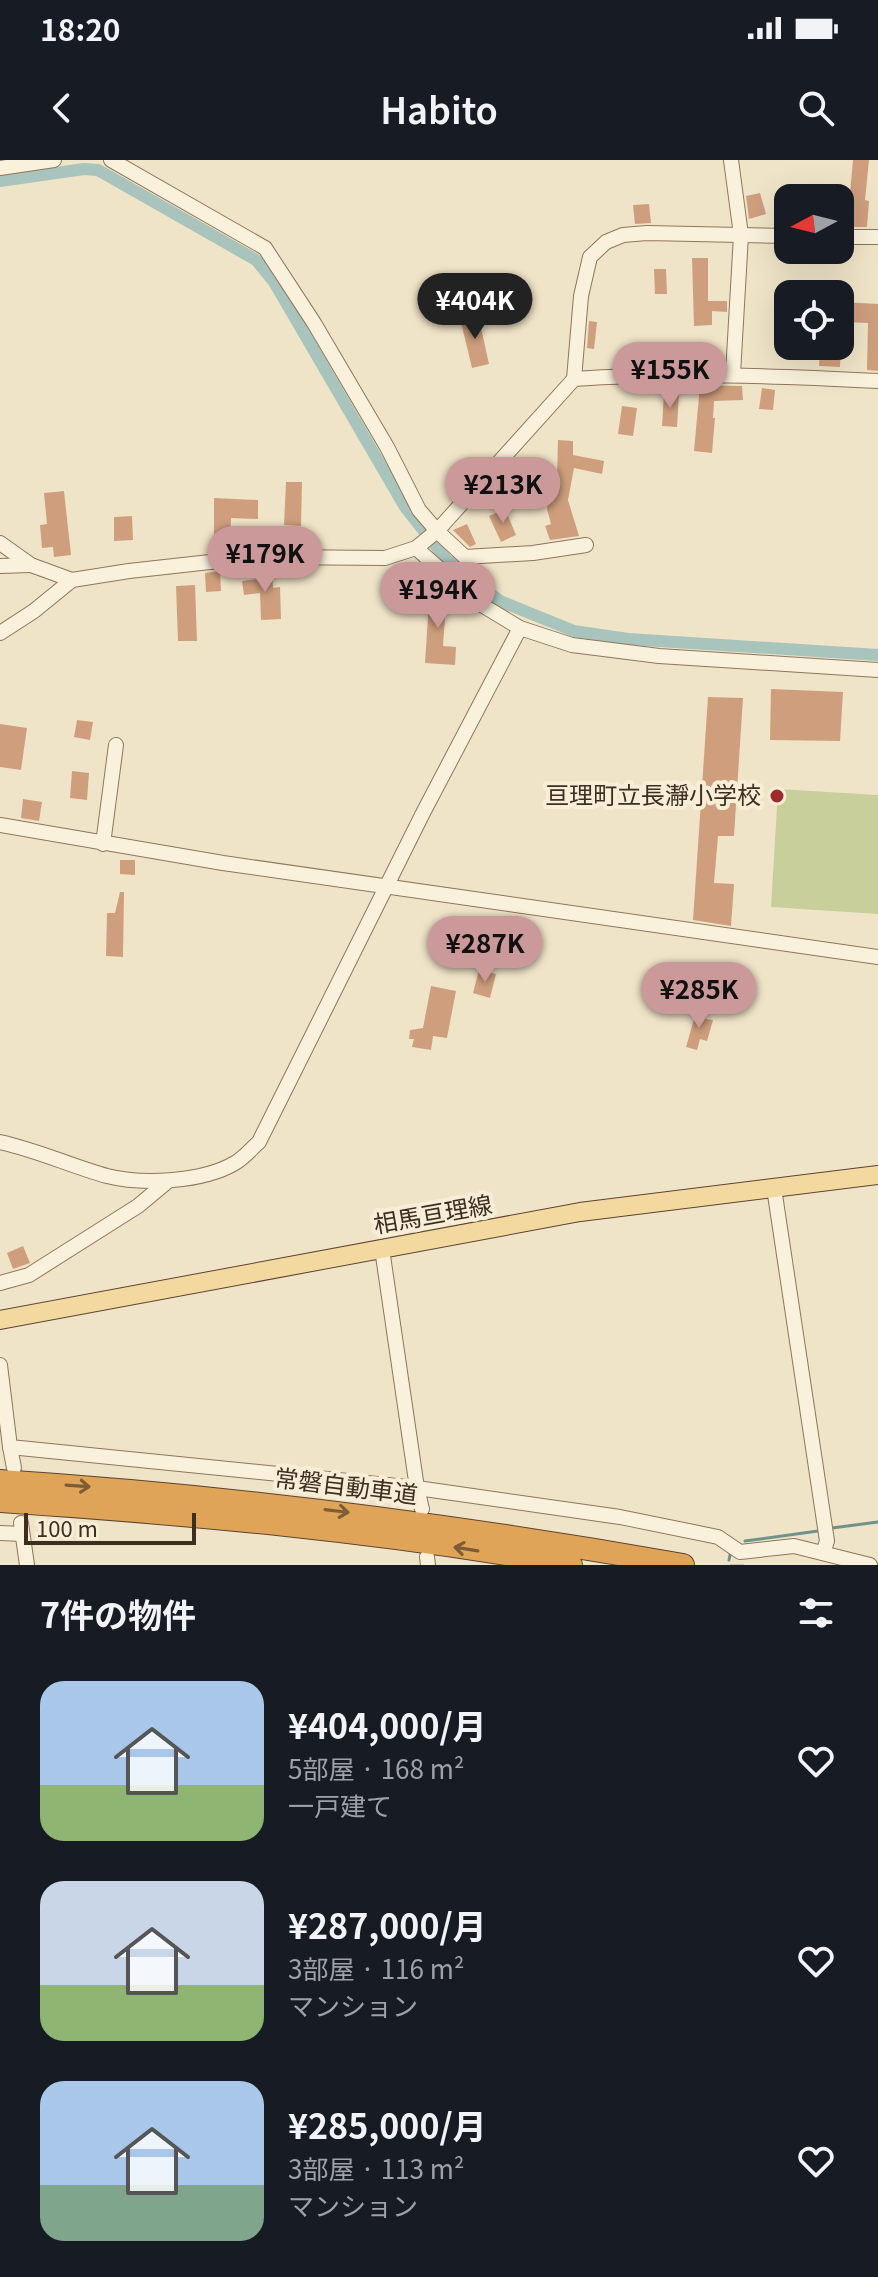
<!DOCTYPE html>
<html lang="ja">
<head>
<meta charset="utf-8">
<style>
  :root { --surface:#171b24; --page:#20242c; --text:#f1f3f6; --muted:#9ea1a6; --accent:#cc999b }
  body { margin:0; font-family:Georgia,"Noto Sans JP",serif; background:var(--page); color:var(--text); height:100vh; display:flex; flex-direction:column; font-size:30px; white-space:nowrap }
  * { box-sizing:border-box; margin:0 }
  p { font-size:26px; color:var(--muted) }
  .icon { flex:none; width:44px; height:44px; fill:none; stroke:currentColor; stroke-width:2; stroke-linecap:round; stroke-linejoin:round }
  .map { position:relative; height:1405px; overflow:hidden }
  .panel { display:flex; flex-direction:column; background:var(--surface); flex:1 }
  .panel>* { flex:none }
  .needle { width:52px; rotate:263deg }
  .fabs { position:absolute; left:774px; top:24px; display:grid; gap:16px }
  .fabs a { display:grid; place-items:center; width:80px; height:80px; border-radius:16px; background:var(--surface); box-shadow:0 8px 32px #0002; font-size:40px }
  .scale { position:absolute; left:24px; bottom:20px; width:172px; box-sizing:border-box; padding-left:8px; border:4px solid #3d2e20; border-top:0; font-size:22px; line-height:28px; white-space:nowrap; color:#3d2e20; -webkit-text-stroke:6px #f7eed8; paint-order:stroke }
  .price { position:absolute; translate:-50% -68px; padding:0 18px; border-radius:28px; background:var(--accent); color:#111; font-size:26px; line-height:52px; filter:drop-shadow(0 2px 4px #0008) }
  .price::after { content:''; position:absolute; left:50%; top:48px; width:24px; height:18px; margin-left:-12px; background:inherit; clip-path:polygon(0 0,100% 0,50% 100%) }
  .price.active { background:#222; color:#fff }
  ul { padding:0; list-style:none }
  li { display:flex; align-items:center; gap:24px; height:200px; padding:0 40px }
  li span { display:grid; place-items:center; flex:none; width:224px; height:160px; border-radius:24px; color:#555 }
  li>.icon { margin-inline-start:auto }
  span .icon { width:96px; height:96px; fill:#fffc; stroke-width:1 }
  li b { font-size:34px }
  h2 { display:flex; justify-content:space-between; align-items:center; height:96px; padding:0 40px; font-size:34px }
  .status { display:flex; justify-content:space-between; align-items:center; height:56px; padding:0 40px; background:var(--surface); direction:ltr }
  .status svg { height:22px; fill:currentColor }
  header { display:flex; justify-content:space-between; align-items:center; height:104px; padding:0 40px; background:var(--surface); font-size:36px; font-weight:600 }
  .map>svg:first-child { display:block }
  .green { fill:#c9cf9b }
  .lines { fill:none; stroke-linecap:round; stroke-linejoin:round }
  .stream { stroke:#6f938a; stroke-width:3 }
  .canal { stroke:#a9c4bc; stroke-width:12 }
  .building { fill:#cf9f7d }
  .minor-tunnel { stroke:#ccc0a6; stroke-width:14; stroke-dasharray:14 7; stroke-linecap:butt }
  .minor-casing { stroke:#8d765c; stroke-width:16 }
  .major-casing { stroke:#5b4430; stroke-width:20 }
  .highway-casing { stroke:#5b4430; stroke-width:24 }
  .minor { stroke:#faf1dc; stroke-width:14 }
  .major { stroke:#f3d9a0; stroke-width:18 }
  .highway { stroke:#e0a458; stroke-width:22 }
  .oneway { stroke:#7e5d36 }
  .poi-dot { fill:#9e2a2b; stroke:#f7eed8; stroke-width:3 }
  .labels { text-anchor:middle; stroke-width:8; stroke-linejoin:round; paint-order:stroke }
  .poi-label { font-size:24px; fill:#3d2e20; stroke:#f7eed8; text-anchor:end }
  .street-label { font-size:24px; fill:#3d2e20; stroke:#f7eed8 }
</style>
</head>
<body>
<div class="status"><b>18:20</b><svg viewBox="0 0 49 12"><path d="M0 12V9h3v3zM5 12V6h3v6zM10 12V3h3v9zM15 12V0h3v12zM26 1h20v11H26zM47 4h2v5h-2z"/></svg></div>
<header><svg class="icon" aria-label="back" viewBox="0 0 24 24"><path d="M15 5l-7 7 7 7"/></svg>Habito<svg class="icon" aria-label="search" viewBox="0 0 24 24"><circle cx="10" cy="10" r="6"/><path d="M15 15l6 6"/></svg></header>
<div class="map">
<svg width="878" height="1405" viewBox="0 0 878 1405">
  <rect width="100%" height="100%" fill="#f0e4c8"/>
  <polygon class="green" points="778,629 878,635 878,754 771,747"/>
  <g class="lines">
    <g class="stream">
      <polyline points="832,1368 878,1362"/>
      <polyline points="745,1381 818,1371"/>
      <polyline points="729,1400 731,1390"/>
    </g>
    <polyline class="canal" points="0,21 84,9 98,10 256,100 274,122 405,347 446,399 500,441 574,471 628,479 878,495"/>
  </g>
  <g class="building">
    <polygon points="853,0 869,0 865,40 869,41 867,67 847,67"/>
    <polygon points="760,33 766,54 749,59 746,36"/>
    <polygon points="649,44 651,63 635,64 633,45"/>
    <polygon points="692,98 708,98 708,141 727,141 727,152 712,151 712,165 694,166"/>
    <polygon points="654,109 666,109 667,134 655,134"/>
    <polygon points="842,142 878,144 878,211 867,210 868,163 842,162"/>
    <polygon points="478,154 489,204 472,208 460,158"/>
    <polygon points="589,161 597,162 594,189 587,188"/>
    <polygon points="820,186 841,186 840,207 819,206"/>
    <polygon points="700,225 742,226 743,240 714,241 713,258 715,258 712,293 694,291"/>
    <polygon points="762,228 775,230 773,250 759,249"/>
    <polygon points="664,233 679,234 677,267 662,266"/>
    <polygon points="622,246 637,248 633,276 618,274"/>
    <polygon points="558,280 573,281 573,295 604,301 602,314 574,308 568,340 579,376 550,380 545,366 551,364 547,349 553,316 557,317"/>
    <polygon points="520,303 534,337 519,344 505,311"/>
    <polygon points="286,322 302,322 301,366 284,365"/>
    <polygon points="64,331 71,395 54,397 53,387 42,388 40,365 47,364 44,333"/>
    <polygon points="214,338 258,340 258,359 231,358 230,390 214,391"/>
    <polygon points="505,349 516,375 501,382 489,356"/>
    <polygon points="132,356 133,380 114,381 114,357"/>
    <polygon points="467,364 476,384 470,387 453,370"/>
    <polygon points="259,408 272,408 273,428 280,427 281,459 261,460 260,433 244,435 242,421 259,419"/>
    <polygon points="220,411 221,431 206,432 205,413"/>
    <polygon points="195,425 197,481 178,481 176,426"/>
    <polygon points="430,426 447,429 443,486 456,487 455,505 425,503"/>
    <polygon points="771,529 843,532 840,581 770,580"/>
    <polygon points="708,537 743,538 734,676 718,676 714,723 734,724 731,766 693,760"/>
    <polygon points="77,560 93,562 90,580 74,577"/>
    <polygon points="0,564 27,568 21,610 0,607"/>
    <polygon points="72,611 89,613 87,640 70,638"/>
    <polygon points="23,639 42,642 39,661 21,658"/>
    <polygon points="120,700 135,700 135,715 120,714"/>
    <polygon points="120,732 124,732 123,797 106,796 107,753 115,753"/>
    <polygon points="479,810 496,814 490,838 473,833"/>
    <polygon points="431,826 456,831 447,878 433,876 431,890 412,887 414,879 409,879 410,870 423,868"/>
    <polygon points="697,849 708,852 706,859 713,860 707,881 700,879 697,890 686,887"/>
    <polygon points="23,1086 30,1103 13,1109 7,1093"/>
  </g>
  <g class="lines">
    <polyline class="minor-tunnel" points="737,1405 737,1404"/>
    <g class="minor-casing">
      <g id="minor">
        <polyline points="111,0 265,88 314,163 387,287 419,350 437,371 465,397 533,393 586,385"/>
        <polyline points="731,0 741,75 733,214"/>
        <polyline points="0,8 54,0"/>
        <polyline points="840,77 878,77"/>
        <polyline points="574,219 581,136 590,97 606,82 623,75 647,73 788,76"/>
        <polyline points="0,383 31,405 72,420"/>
        <polyline points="416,388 477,442 520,468 572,485 659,496 878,510"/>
        <polyline points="0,406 31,405"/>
        <path d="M0,473L34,451L72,420L129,411L219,401L272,397L385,398L416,388L437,371L574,219C676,212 776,216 878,221"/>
        <polyline points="0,665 223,703 878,797"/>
        <polyline points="103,684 116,585"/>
        <path d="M0,982C37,990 71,1006 107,1016C143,1025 203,1022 235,1003C244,998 251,989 259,982L423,653L520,468"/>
        <polyline points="774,1028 827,1381 823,1393"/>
        <polyline points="0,1123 29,1115 138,1046 168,1021"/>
        <polyline points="0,1205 10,1287 417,1328 382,1089"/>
        <polyline points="10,1287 14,1308"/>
        <polyline points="422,1349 417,1328 620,1357 718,1377 740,1392 794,1386 870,1405"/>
        <polyline points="21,1363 27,1405"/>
        <polyline points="0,1373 22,1374"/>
        <polyline points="427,1397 428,1405"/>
      </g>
    </g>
    <g class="major-casing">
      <polyline id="major" points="0,1160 580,1052 878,1015"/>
    </g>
    <g class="highway-casing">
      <g id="highway">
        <path d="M0,1321C230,1336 456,1365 683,1405"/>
        <path d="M0,1341C191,1354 382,1371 571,1405"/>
      </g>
    </g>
    <use href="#minor" class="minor"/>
    <use href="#major" class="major"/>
    <use href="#highway" class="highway"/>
  </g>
  <defs><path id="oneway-shaft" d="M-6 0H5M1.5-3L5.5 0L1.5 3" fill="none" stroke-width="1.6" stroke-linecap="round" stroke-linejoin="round" transform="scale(2)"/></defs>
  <g class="oneway">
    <use href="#oneway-shaft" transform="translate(78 1326) rotate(4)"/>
    <use href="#oneway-shaft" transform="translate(337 1351) rotate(7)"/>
    <use href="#oneway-shaft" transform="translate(466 1389) rotate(-171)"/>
  </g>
  <circle class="poi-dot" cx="777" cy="636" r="8"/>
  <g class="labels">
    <g class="poi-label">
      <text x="761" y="644">亘理町立長瀞小学校</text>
    </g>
    <g class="street-label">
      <text transform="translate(433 1055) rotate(-10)" y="8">相馬亘理線</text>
      <text transform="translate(346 1327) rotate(7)" y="8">常磐自動車道</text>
    </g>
  </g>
</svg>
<div class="fabs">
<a><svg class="needle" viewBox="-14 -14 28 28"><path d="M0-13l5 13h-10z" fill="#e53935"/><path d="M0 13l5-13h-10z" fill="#9ea1a6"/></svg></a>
<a><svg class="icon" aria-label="locate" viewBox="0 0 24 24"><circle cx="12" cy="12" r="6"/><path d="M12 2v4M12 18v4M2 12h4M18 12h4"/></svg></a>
</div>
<div class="scale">100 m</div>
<b class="price active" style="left:475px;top:181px">¥404K</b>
<b class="price" style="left:670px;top:250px">¥155K</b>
<b class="price" style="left:503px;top:365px">¥213K</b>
<b class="price" style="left:265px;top:434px">¥179K</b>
<b class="price" style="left:438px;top:470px">¥194K</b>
<b class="price" style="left:485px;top:824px">¥287K</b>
<b class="price" style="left:699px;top:870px">¥285K</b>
</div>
<section class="panel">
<h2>7件の物件<svg class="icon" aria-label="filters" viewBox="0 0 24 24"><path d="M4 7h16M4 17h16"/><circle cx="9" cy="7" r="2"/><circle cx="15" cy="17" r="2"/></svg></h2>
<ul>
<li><span style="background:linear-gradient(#a9c7e8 65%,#8fb573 0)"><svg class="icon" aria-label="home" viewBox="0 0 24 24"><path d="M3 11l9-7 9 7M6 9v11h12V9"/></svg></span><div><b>¥404,000/月</b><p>5部屋 · 168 m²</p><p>一戸建て</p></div><svg class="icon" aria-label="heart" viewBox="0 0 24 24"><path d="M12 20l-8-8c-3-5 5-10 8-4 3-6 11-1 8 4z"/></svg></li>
<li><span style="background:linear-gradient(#c9d6e8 65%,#8fb573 0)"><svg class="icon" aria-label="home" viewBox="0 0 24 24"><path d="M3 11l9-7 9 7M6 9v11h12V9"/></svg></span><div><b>¥287,000/月</b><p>3部屋 · 116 m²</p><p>マンション</p></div><svg class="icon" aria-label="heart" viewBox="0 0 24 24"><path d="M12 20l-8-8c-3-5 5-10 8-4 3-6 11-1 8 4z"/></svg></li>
<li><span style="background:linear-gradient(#a9c7e8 65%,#7fa58c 0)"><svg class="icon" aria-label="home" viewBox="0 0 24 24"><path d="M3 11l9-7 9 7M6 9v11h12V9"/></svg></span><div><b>¥285,000/月</b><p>3部屋 · 113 m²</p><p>マンション</p></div><svg class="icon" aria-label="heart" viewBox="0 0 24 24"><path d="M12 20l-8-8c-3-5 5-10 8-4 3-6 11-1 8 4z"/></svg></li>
</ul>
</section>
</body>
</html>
